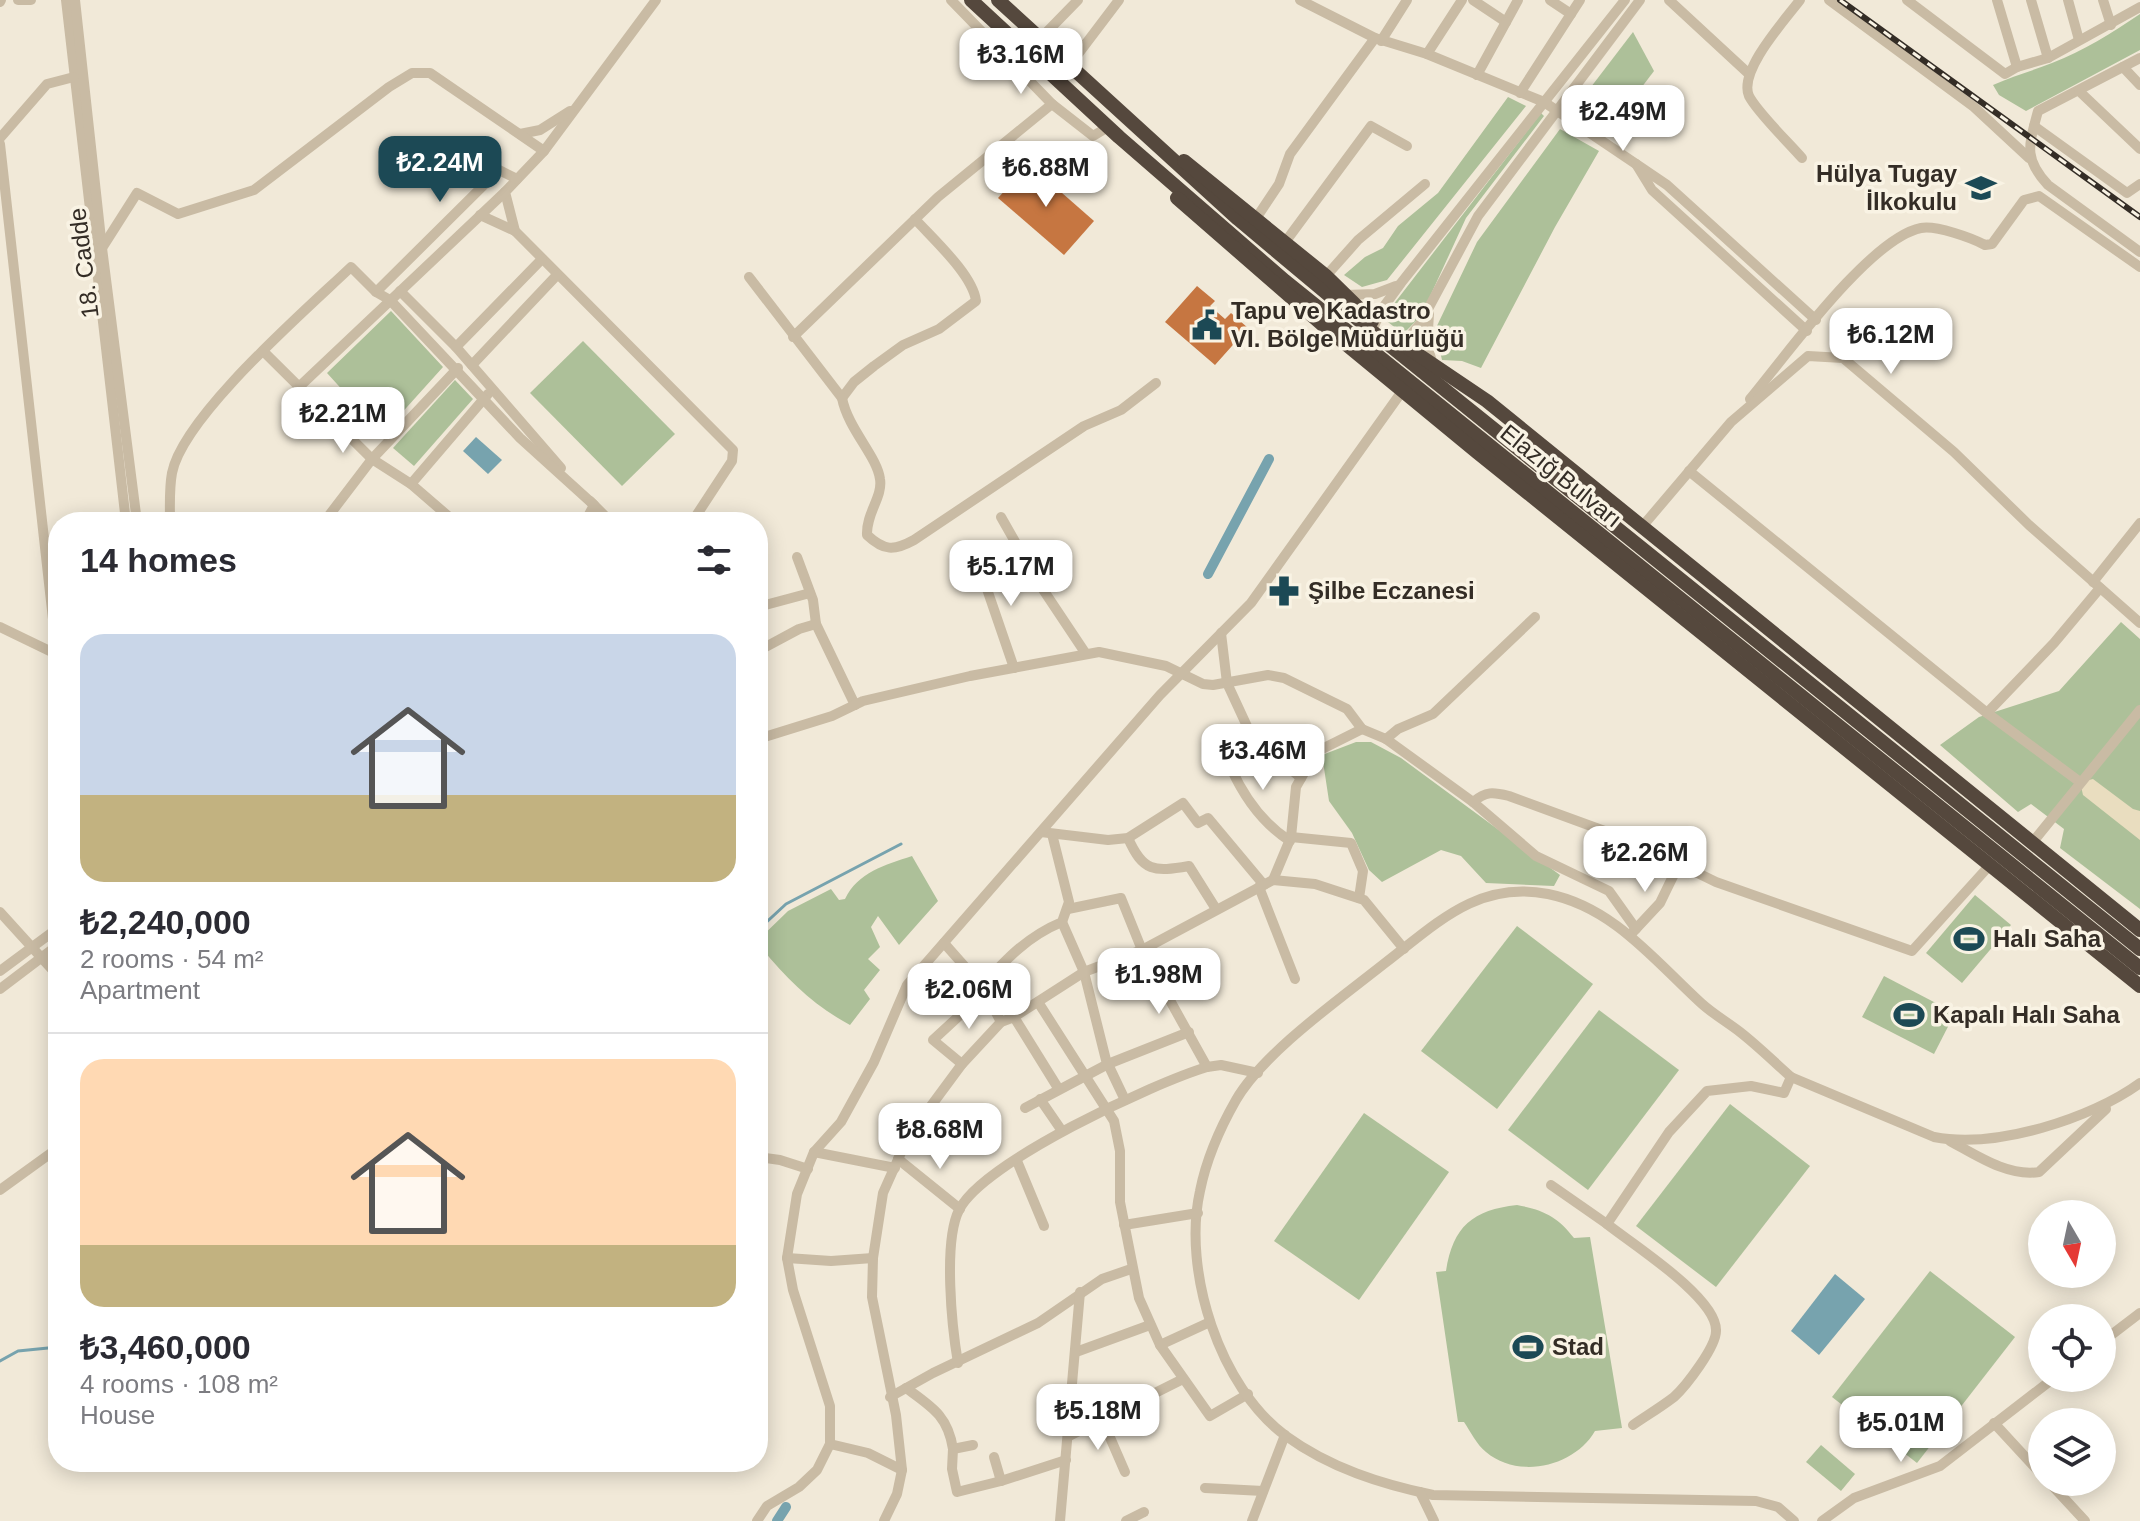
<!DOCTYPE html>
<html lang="en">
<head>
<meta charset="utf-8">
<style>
  :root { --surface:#fff; --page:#f7f7f7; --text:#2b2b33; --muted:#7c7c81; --line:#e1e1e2; --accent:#1c4955 }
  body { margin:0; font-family:Arial,sans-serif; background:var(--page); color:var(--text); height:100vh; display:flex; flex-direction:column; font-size:30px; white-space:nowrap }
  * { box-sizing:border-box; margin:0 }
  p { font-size:26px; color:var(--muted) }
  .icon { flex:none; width:44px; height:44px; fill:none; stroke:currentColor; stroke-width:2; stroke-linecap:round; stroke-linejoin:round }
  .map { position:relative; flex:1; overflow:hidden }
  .panel { position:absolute; left:48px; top:512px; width:720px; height:960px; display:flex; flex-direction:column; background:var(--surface); border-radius:32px; box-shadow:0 4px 20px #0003 }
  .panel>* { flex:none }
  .needle { width:52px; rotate:171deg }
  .fabs { position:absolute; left:2028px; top:1200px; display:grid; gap:16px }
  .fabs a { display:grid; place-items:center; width:88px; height:88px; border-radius:50%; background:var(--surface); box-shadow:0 4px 20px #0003; font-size:40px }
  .price { position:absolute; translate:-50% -68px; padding:0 18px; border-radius:16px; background:#fff; color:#222; font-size:26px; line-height:52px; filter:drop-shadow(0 2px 4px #0008) }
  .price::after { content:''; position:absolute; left:50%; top:48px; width:24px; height:18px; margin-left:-12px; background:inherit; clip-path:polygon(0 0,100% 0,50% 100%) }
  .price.current { background:var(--accent); color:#fff }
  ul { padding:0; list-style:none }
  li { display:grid; align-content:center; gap:16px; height:424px; padding:0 32px }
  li+li { border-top:2px solid var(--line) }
  li span { display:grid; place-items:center; height:248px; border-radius:24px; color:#555 }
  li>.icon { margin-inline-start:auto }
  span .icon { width:144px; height:144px; fill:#fffc; stroke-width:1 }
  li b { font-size:34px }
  h2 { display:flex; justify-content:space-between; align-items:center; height:96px; padding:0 32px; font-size:34px }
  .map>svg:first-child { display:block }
  .green { fill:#adc099 }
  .plaza { fill:#e9ddbf }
  .water { fill:#77a3ae }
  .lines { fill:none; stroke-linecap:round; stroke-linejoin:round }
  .stream { stroke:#77a3ae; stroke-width:3 }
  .canal { stroke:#77a3ae; stroke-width:10 }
  .building { fill:#c67641 }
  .minor { stroke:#c9bba4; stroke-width:10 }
  .highway { stroke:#55483d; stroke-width:14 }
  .rail-casing { stroke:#342d26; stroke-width:6 }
  .rail { stroke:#f9f3e4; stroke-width:3; stroke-dasharray:9; stroke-linecap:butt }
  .labels { text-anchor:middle; stroke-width:7; stroke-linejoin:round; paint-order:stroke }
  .poi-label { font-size:24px; font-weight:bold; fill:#342d26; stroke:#f9f3e4; text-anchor:start }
  .street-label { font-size:24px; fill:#342d26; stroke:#f9f3e4 }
</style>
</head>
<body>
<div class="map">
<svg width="2140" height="1521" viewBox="0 0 2140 1521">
  <rect width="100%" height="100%" fill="#f1e9d8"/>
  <g class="green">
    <path d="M2140,14V50L2026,111L1999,95L1993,85C2013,76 2032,71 2052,63C2083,51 2112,33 2140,14Z"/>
    <polygon points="1633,32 1654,71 1610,129 1578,104"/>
    <polygon points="1508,97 1526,106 1387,280 1362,287 1344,275 1365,257 1383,248 1398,226 1438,193"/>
    <polygon points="1541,113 1544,116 1466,218 1421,316 1403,334 1383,318"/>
    <polygon points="1560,129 1599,151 1555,227 1481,368 1462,361 1442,360 1435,330 1477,242"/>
    <polygon points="391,311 443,367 380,437 358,436 334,408 347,395 327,373"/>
    <polygon points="583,341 675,434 622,486 530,393"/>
    <polygon points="455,380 473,399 414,466 393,448"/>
    <polygon points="2121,622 2140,639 2140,909 2060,848 2064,829 2031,804 2018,812 1940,745 1979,717 2059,691"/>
    <polygon points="1356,742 1371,742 1401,758 1560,875 1554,886 1486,883 1461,856 1441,850 1382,882 1369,870 1352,833 1329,801 1322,755"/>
    <path d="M912,856L938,901L899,945L878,916L871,927L880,947L868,959L880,970L864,990L870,999L850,1025C811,1004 786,978 758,944V940L788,911L831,889L839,900L845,899C858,872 885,865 912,856Z"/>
    <polygon points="1975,895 2011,925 1962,983 1926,953"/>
    <polygon points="1517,926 1593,984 1497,1109 1421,1051"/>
    <polygon points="1884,976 1955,1013 1934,1054 1862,1017"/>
    <polygon points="1599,1010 1679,1070 1588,1190 1508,1130"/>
    <polygon points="1730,1104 1810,1166 1716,1287 1636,1226"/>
    <polygon points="1364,1113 1449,1172 1359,1300 1274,1241"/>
    <path d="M1517,1205C1544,1210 1558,1217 1574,1238L1590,1237L1622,1428L1595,1431C1575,1466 1519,1480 1486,1452C1477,1445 1470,1431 1464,1422H1458L1436,1272L1446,1271C1453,1226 1473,1210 1517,1205Z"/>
    <polygon points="1930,1271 2015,1337 1917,1463 1832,1397"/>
    <polygon points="1821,1445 1855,1474 1841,1491 1806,1462"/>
  </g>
  <polygon class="plaza" points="2093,779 2133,809 2140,811 2140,840 2083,795 2080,782"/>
  <g class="water">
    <polygon points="476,437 502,460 488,474 463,451"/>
    <polygon points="1835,1274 1865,1299 1819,1355 1791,1331"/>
  </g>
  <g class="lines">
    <g class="stream">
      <polyline points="758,930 786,904 901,844"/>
      <polyline points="0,1361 18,1351 58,1347"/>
    </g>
    <g class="canal">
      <polyline points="1208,574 1269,459"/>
      <polyline points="777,1521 786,1507"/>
    </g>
  </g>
  <g class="building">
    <polygon points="1029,164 1094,221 1064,255 998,198"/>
    <polygon points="1197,286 1215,301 1210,306 1225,319 1231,313 1248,328 1215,365 1165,322"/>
  </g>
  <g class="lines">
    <g class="minor">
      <polyline points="18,0 31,0"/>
      <polyline points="66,0 126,522"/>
      <polyline points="75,0 102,248 137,522"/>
      <polyline points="656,0 544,151 505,192 515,231 733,450 732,461 692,522"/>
      <polyline points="951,0 1052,104 1093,136 1108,127"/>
      <polyline points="1300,0 1375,38 1427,54 1544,102 1636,164"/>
      <polyline points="1473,0 1506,22 1518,0"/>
      <polyline points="1550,0 1571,14"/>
      <polyline points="1669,0 1749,74"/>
      <path d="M1800,0C1785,20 1738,71 1749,96C1757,112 1789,143 1802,158"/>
      <polyline points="1829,0 1974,107 2029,158"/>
      <polyline points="1907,0 2005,74 2017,67 2048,58 2140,7"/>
      <polyline points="1997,0 2017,67"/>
      <polyline points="2031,0 2048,58"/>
      <polyline points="2068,0 2079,40"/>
      <polyline points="2103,0 2111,25"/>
      <polyline points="0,2 1,0"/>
      <polyline points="1039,40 1078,0"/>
      <polyline points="1381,41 1407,0"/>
      <polyline points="1427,54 1462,0"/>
      <path d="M2140,58L2038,111C2029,145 2023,158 2048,185L2140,252"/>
      <polyline points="1069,66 1119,0"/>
      <polyline points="2123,67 2140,85"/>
      <polyline points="1477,75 1506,22"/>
      <polyline points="2079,91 2140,149"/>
      <polyline points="1520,93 1580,0"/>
      <polyline points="2034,126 2127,193 2140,184"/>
      <polyline points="520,134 540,130 570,111"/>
      <polyline points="0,138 47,84 74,77"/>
      <polyline points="0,144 57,655"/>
      <polyline points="480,215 515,231"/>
      <polyline points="1257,217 1279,184 1290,154 1375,38"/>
      <polyline points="1286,241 1371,126 1407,146"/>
      <polyline points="102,248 137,193 178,214 254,190 389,87 412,73 430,73 544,151"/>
      <polyline points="1326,276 1358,240 1425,184"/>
      <path d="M749,277L842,398L854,382L874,366L903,345L939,329L976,301C973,275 933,239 915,219"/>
      <polyline points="400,291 456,347 561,468"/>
      <polyline points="376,292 499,170 517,179"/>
      <polyline points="1346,295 1375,294 1396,286"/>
      <polyline points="1429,314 1427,345 1433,365"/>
      <polyline points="1373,328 1382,309 1401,283 1625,0"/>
      <polyline points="1807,331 1652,190 1636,164 1667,185 1816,320"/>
      <polyline points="793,337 938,197 1052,104"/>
      <polyline points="1395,344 1408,338 1420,324 1478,216 1640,0"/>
      <polyline points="456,347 542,259"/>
      <polyline points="263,351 372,459 411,484 455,522"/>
      <polyline points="472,365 557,275"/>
      <polyline points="300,386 505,192"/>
      <path d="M842,398C848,429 877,456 880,479C883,497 866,513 867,535C884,551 894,551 914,540L1084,426L1121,410L1156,383"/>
      <path d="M1750,399C1785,357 1870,238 1921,228C1936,225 1972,238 1985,245L1992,244L2024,200L2039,196L2140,267"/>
      <polyline points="1689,471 1987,713 2080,782"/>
      <polyline points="411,484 488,394"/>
      <polyline points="590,501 611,522"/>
      <polyline points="1001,517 1038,582 1086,654"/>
      <path d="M170,522C170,506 169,489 172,473C183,416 307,309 351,267L376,292L390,300L520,438L594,505L585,522"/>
      <polyline points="324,522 372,459 458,368"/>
      <polyline points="1641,528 1731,422 1808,356 1843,358 1954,452 2029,525 2140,623"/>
      <polyline points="797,557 813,600 816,624 855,705"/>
      <polyline points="977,560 1014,668"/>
      <polyline points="2093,582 2140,523"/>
      <polyline points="758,607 810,593"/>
      <polyline points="0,627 58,655"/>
      <polyline points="1221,633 1227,683 1252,737 1301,778"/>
      <polyline points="758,651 799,629 816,624"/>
      <polyline points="1987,713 2054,643 2100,588"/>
      <polyline points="1362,729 1386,739 1473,802 1536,856 1609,891 1636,929"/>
      <polyline points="758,739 832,716 863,701 970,676 1099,652 1166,666 1203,684 1213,685 1268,675 1284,678 1347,709 1362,729 1316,752 1296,787 1291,837 1273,880"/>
      <polyline points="1386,739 1398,729 1433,714 1535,617"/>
      <path d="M1256,741L1233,761L1231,768C1244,797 1262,823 1290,841"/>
      <path d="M1473,802C1486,791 1493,792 1509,796L1632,841L1716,882L1912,951L1989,866"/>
      <polyline points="1041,832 1108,840 1128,838 1183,803 1198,823 1208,818 1264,885"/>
      <polyline points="1291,837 1351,843 1363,871 1359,898"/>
      <path d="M1128,838C1143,872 1154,872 1189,866L1216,909"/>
      <polyline points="2032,843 2140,710"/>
      <polyline points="1259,887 1295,979"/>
      <polyline points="1068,909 1121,898 1142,950 1207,1067"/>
      <polyline points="0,912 58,976"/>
      <polyline points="1062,922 1084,972 1106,1060 1125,1100"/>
      <polyline points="1632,933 1660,903 1678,866"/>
      <polyline points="944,943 982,986 1001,1022"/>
      <polyline points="0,971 58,928"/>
      <path d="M982,986C1006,959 1028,936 1062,922L1069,902L1052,834"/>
      <polyline points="0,989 58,945"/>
      <polyline points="1038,1002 1114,1121 1120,1151 1120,1202 1139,1298 1160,1345 1210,1416 1248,1394"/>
      <polyline points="1014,1017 1058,1088"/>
      <polyline points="962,1064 933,1040 985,992"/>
      <path d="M1791,1077C1774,1062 1758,1046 1740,1032C1727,1022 1713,1014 1701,1003C1654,960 1613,907 1548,894C1478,880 1436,924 1385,963C1341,998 1263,1053 1236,1100C1220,1128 1206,1161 1200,1191C1182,1271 1220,1388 1286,1436C1330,1468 1381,1484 1433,1495L1756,1501L1778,1507L1794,1521"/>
      <polyline points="1040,1099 1062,1131"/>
      <polyline points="1025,1108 1108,1064 1189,1032"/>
      <path d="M1950,1141C1976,1155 2008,1177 2039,1172L2106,1109"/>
      <polyline points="814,1152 895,1168"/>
      <polyline points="758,1157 780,1160 808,1169"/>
      <polyline points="898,1159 960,1209"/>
      <polyline points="1017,1161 1044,1226"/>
      <polyline points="1551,1185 1607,1224"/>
      <polyline points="0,1190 58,1148"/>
      <polyline points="1124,1225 1198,1213"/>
      <polyline points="787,1258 831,1261 873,1258"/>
      <polyline points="2102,1342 2140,1313"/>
      <polyline points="1160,1345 1210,1322"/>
      <polyline points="1076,1352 1150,1325"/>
      <path d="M958,1363C952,1328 943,1242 959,1210C983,1162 1154,1083 1207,1067L1221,1065L1258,1073"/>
      <path d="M906,1388C932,1407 948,1416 953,1449"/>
      <polyline points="890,1397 933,1373 1038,1323 1102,1279 1131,1269"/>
      <polyline points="1102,1419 1125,1472"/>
      <polyline points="1994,1423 2042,1475"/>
      <path d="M1633,1425C1646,1416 1661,1407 1674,1397C1686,1386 1717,1346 1716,1330C1716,1297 1632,1244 1607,1224L1669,1132L1707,1091L1751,1086L1784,1093L1791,1077L1934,1137C1995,1149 2091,1119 2140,1083"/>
      <polyline points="1069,1436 1181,1380"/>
      <polyline points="830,1444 868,1453 902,1470"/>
      <polyline points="973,1445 953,1449 952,1469 957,1492 1001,1481 1066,1460"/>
      <polyline points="994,1457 1001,1481"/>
      <polyline points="2049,1482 2085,1521"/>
      <polyline points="1205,1488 1263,1491"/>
      <polyline points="1420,1492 1434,1521"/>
      <polyline points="757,1521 767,1506 799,1487 817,1470 830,1444 830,1406 793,1290 787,1258 797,1194 814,1152 841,1122 874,1062 907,985 1160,695 1251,603 1403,390"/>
      <polyline points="884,1521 897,1494 902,1470 896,1415 872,1297 873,1258 883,1193 908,1137 962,1064 1001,1022 1014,1017 1084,972 1142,950 1273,880 1315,884 1364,900 1404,949"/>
      <polyline points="1060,1521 1080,1292"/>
      <polyline points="1126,1521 1144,1512"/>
      <polyline points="1252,1521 1285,1435"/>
      <polyline points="1822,1521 1854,1498 1940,1466 2054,1378"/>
    </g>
    <g class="highway">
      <polyline points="971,0 1119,137 1285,281 2140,968"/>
      <polyline points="998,0 1238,219 1373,332 2140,949"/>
      <polyline points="1184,161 1326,276 1372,321"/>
      <polyline points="1177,198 1324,326 1477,452 2140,986"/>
      <polyline points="1398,341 1487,401 2140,930"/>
    </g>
    <g class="rail-casing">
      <polyline id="rail" points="1840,0 2140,217"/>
    </g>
    <use href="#rail" class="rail"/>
  </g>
  <defs>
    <g id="school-bare" transform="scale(2.4)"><path d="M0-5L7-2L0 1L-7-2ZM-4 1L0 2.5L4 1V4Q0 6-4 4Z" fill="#1c4955" stroke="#f9f3e4" stroke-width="2.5" paint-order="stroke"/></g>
    <g id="civic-bare" transform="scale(2.4)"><path d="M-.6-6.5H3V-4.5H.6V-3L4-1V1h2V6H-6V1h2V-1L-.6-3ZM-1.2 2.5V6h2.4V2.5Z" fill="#1c4955" stroke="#f9f3e4" stroke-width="2.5" paint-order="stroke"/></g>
    <g id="pharmacy-bare" transform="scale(2.4)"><path d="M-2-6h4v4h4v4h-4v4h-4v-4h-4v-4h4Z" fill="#1c4955" stroke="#f9f3e4" stroke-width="2.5" paint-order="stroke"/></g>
    <g id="stadium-bare" transform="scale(2.4)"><path d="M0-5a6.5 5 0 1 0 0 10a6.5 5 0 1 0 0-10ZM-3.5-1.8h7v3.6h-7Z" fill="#1c4955" stroke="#f9f3e4" stroke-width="2.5" paint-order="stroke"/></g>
  </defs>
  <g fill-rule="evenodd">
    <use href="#school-bare" x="1981" y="188"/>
    <use href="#civic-bare" x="1207" y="325"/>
    <use href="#pharmacy-bare" x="1284" y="591"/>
    <use href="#stadium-bare" x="1969" y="939"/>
    <use href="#stadium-bare" x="1909" y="1015"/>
    <use href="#stadium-bare" x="1528" y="1347"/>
  </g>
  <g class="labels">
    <g class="poi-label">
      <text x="1957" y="182" text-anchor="end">Hülya Tugay<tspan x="1957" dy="28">İlkokulu</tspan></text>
      <text x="1231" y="319">Tapu ve Kadastro<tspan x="1231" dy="28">VI. Bölge Müdürlüğü</tspan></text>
      <text x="1308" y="599">Şilbe Eczanesi</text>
      <text x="1993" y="947">Halı Saha</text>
      <text x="1933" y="1023">Kapalı Halı Saha</text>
      <text x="1552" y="1355">Stad</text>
    </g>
    <g class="street-label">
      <text transform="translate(84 263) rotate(-97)" y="8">18. Cadde</text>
      <text transform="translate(1561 476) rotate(39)" y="8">Elazığ Bulvarı</text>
    </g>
  </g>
</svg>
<div class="fabs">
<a><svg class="needle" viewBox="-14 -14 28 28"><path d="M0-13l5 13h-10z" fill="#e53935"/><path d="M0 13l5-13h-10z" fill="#7c7c81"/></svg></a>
<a><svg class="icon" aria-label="locate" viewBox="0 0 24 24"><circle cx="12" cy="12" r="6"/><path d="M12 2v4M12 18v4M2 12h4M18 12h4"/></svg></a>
<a><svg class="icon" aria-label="layers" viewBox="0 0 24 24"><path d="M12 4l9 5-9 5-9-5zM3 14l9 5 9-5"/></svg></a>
</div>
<b class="price" style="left:1021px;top:96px">₺3.16M</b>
<b class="price" style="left:1623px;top:153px">₺2.49M</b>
<b class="price current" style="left:440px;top:204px">₺2.24M</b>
<b class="price" style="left:1046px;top:209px">₺6.88M</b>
<b class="price" style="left:1891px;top:376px">₺6.12M</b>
<b class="price" style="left:343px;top:455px">₺2.21M</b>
<b class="price" style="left:1011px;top:608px">₺5.17M</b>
<b class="price" style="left:1263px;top:792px">₺3.46M</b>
<b class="price" style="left:1645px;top:894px">₺2.26M</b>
<b class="price" style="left:1159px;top:1016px">₺1.98M</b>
<b class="price" style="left:969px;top:1031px">₺2.06M</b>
<b class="price" style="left:940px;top:1171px">₺8.68M</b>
<b class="price" style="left:1098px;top:1452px">₺5.18M</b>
<b class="price" style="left:1901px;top:1464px">₺5.01M</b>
<section class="panel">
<h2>14 homes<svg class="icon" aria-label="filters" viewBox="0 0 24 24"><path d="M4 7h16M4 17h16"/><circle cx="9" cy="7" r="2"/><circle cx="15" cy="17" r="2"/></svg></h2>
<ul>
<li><span style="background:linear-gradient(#c9d6e8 65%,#c2b280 0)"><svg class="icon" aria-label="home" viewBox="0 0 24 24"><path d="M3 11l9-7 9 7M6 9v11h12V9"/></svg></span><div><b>₺2,240,000</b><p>2 rooms · 54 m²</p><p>Apartment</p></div></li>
<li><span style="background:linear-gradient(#ffd9b3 75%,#c2b280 0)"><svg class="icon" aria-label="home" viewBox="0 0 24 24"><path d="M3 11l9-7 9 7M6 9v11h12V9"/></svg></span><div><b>₺3,460,000</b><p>4 rooms · 108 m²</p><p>House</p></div></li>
</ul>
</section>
</div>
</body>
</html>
